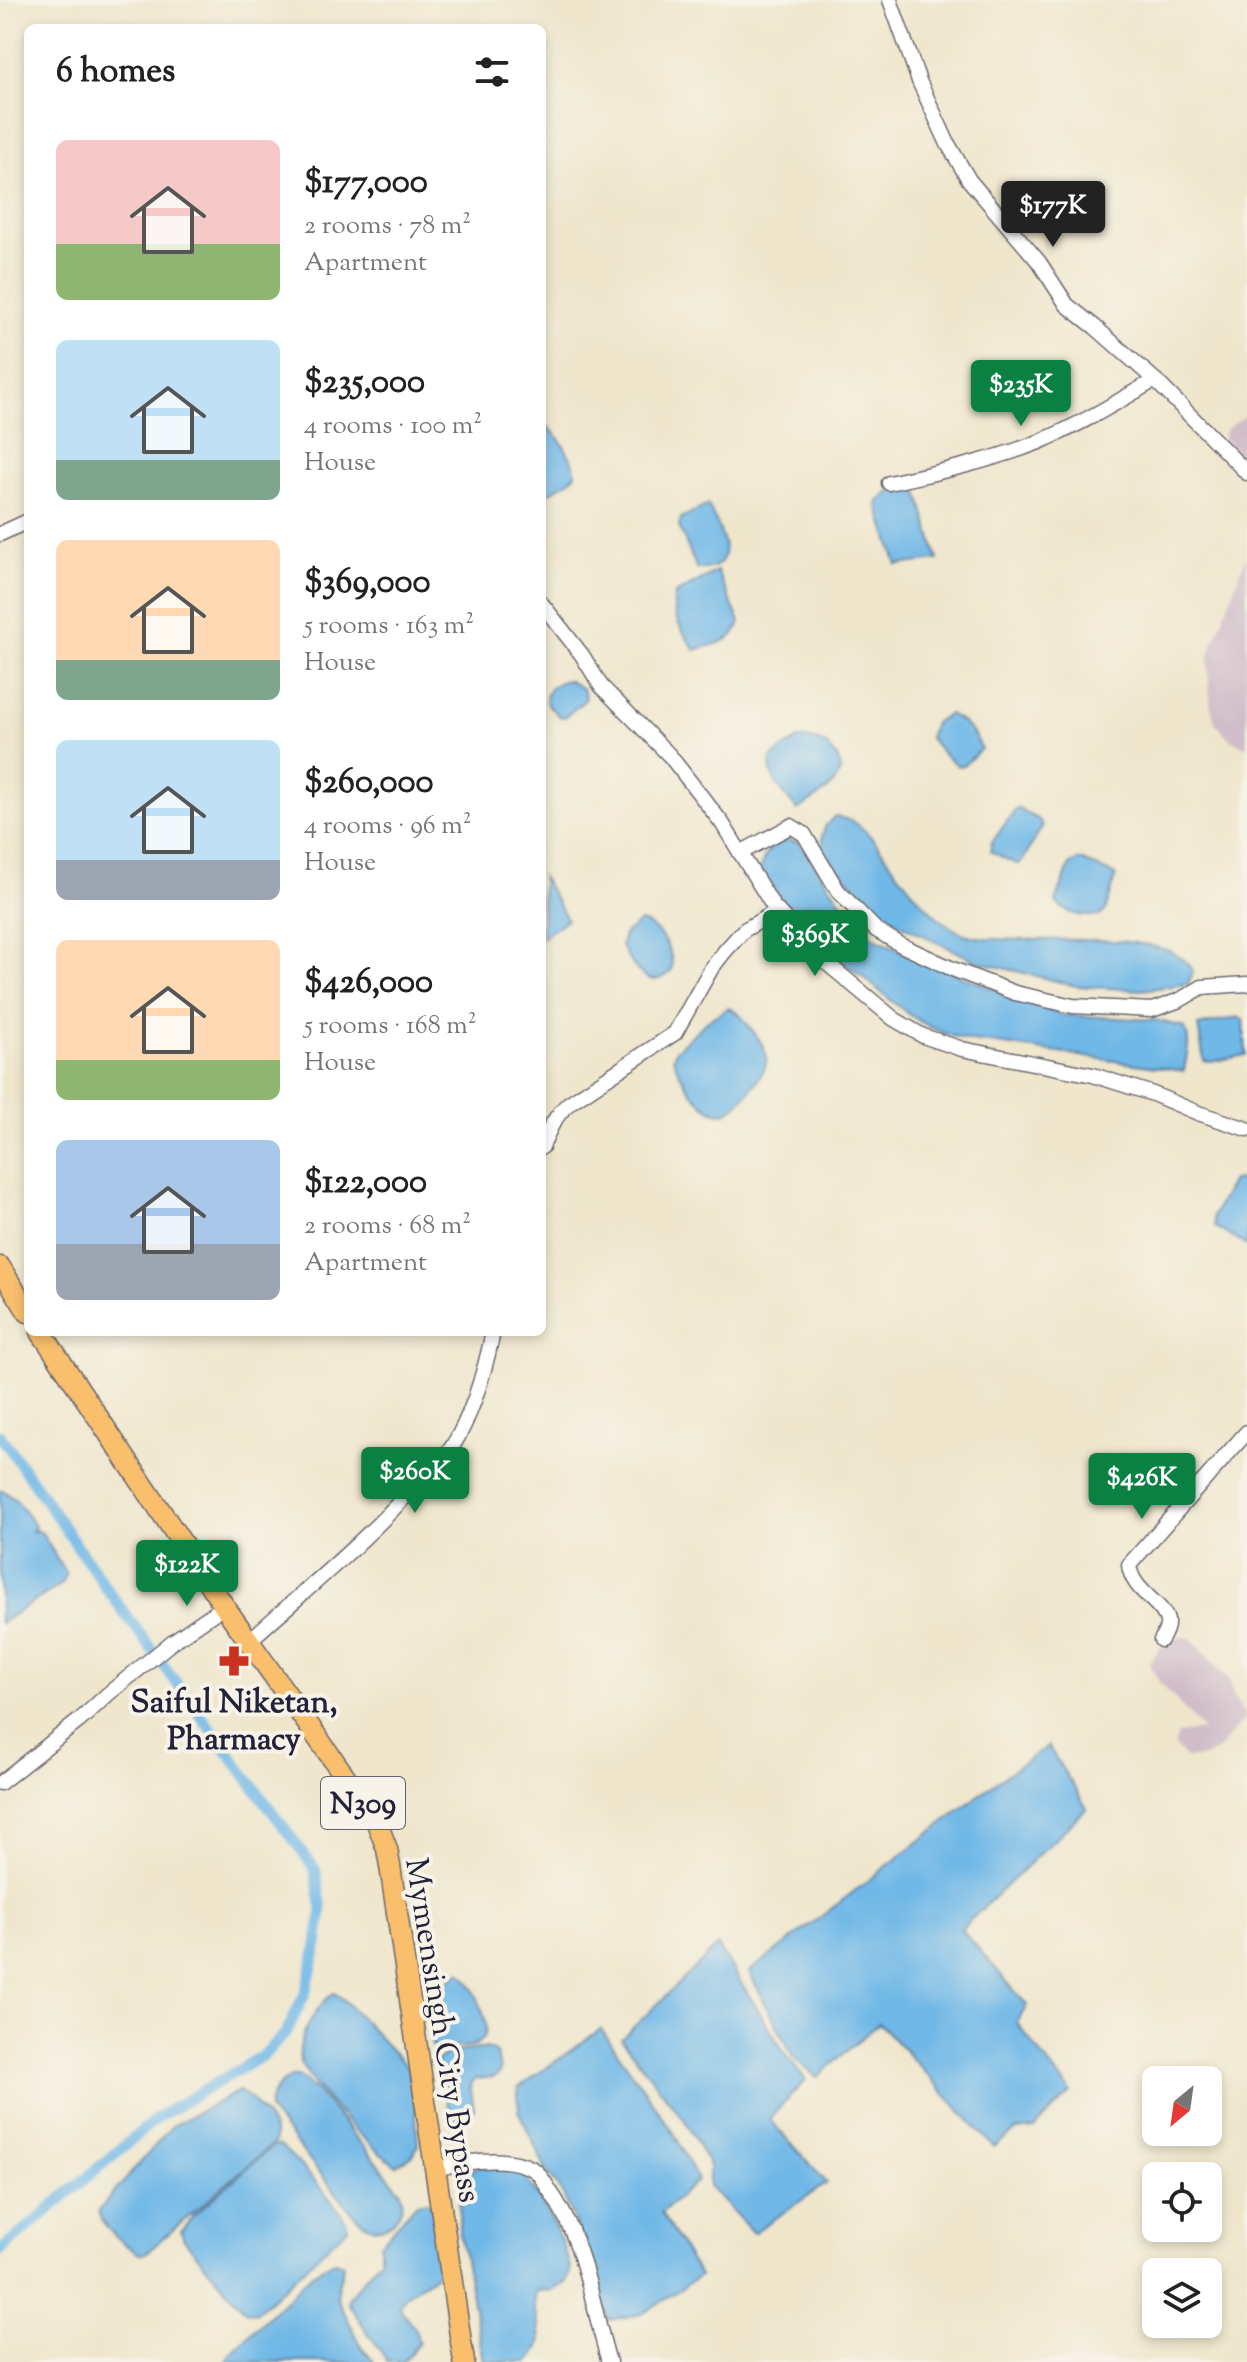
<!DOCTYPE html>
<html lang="en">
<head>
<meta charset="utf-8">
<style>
  :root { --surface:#fff; --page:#f6f6f6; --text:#222; --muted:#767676; --accent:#0b8043 }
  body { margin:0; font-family:"Sorts Mill Goudy",serif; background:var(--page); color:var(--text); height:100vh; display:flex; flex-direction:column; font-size:30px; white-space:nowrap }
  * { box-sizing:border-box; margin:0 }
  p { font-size:26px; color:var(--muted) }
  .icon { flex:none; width:44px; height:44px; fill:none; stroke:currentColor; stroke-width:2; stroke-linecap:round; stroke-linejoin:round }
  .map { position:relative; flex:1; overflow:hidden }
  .drawer { position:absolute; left:24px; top:24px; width:522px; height:1312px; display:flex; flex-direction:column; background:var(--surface); border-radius:12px; box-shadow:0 4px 12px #0003 }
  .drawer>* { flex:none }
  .needle { width:52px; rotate:209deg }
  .tools { position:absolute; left:1142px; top:2066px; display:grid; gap:16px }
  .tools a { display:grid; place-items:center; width:80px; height:80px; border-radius:12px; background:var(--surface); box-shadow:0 4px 12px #0003; font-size:40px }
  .price { position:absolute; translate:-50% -68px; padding:0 18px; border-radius:8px; background:var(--accent); color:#fff; font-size:26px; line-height:52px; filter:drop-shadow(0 2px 4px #0008) }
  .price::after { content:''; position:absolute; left:50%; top:48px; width:24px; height:18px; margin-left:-12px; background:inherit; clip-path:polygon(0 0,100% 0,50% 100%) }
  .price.active { background:#222; color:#fff }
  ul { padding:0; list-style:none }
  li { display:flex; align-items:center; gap:24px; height:200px; padding:0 32px }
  li span { display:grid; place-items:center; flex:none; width:224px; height:160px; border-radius:12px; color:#555 }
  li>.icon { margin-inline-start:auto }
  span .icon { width:96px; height:96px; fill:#fffc; stroke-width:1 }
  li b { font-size:34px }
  h2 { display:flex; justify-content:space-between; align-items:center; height:96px; padding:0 32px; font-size:34px }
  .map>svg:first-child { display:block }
  .industrial { fill:#d1bdc9 }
  .water { fill:#6fb8e7; stroke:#486d91; stroke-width:2 }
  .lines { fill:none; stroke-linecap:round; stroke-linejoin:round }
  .canal { stroke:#6fb8e7; stroke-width:11 }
  .minor-casing { stroke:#6a676e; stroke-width:17 }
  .highway-casing { stroke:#6a676e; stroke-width:23 }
  .minor { stroke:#fff; stroke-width:14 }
  .highway { stroke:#f9bf6d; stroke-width:20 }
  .labels { text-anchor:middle; stroke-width:8; stroke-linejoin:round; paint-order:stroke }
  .shield { fill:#f7f3e8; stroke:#62616f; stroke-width:2 }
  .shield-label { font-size:30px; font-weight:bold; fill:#22223b }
  .poi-label { font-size:32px; font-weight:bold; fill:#22223b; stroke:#f7f3e8 }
  .street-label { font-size:32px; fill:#22223b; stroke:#f7f3e8 }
</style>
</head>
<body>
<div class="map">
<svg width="1247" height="2362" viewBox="0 0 1247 2362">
  <rect width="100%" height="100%" fill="#f7f3e8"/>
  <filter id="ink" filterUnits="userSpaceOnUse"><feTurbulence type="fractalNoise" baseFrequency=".0125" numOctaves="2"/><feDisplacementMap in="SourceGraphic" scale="16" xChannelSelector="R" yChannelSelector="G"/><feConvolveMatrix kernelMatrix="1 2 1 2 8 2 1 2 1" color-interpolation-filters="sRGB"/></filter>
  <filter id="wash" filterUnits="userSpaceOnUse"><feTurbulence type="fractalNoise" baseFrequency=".006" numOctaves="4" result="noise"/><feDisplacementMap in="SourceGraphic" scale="32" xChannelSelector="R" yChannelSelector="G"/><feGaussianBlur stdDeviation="1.8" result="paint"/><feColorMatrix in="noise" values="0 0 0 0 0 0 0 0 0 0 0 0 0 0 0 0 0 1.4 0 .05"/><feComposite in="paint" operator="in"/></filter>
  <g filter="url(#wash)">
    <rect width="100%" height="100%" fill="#efe6cc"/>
    <g class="industrial">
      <polygon points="1247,414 1247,464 1223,438 1225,430"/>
      <polygon points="1247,555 1247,748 1230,739 1215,723 1210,703 1208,658"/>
      <polygon points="1168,1637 1190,1638 1230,1681 1235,1700 1246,1717 1218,1750 1203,1758 1186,1758 1174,1746 1178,1734 1203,1730 1160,1683 1149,1664"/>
    </g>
    <g class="water">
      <path d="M542,423C557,431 573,458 576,474L569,481L542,497Z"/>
      <polygon points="917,488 938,560 897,565 877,503 893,490"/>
      <path d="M708,505C720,528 743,571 697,569L679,527L681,518Z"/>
      <path d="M717,571L740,622C736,643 713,644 695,650C684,634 669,614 675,594Z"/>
      <path d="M568,680L583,689L586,699L565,717L559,716L546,703C545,689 555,682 568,680Z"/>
      <path d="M949,714C964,721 976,734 981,749L964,765L958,766L943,754L929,737L934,723Z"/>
      <path d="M798,739C813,738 822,740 832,751C857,778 817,797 797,810C787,796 758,770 776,754C782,748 791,744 798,739Z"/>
      <polygon points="1017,808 1038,819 1043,825 1021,863 1016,864 990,851 992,842"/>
      <path d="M835,816C840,818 847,819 852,821C868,830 880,848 890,862C906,884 937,924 964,934C1013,951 1172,920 1193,972L1188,984L1141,990L1076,986L976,961L886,917L834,865L823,846L822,836L826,825Z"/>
      <path d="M787,840L799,843L847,910L869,935L916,958L1061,1015L1155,1020L1184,1027C1192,1040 1186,1056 1184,1071L991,1043C936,1040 906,1014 867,980C852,967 832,957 817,943C795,923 778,894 761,870C764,852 770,846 787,840Z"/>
      <path d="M1080,860L1116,875L1106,910L1100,916C1084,917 1067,915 1056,902L1070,864Z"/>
      <polygon points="542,877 567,919 542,938"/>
      <path d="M640,922C658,925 676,953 671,971C649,994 632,966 621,946L624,934Z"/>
      <path d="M728,1008C739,1012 745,1020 751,1029C758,1037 768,1051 766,1063C764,1075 738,1108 727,1112C705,1119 677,1074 673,1057L676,1050L708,1020Z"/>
      <polygon points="1238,1017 1244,1021 1246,1055 1211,1062 1204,1061 1198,1026"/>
      <polygon points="1237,1180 1247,1184 1247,1246 1215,1227 1213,1216 1232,1181"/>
      <polygon points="3,1490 17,1501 35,1526 32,1532 36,1530 42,1533 66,1574 62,1584 0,1623 0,1491"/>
      <polygon points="1048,1746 1087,1808 961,1929 1027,2005 1017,2023 1071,2093 1035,2128 1017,2130 994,2147 879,2023 817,2077 794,2058 749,1972 1004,1776"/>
      <polygon points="718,1946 786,2055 806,2080 769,2119 827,2183 753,2233 709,2186 709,2165 686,2122 621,2039"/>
      <path d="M460,1972C473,1981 494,2027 482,2040C476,2047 465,2046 457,2047C448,2049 441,2051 432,2047L426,1999L430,1994Z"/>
      <path d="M334,1993L342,1998L408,2068L415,2101L418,2145L413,2155L396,2165C376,2155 303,2079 300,2058C297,2038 317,2004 334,1993Z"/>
      <polygon points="601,2029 673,2131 698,2180 661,2213 700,2276 642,2314 609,2320 590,2261 563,2194 546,2170 519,2111 518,2088"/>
      <path d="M487,2048L496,2053C505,2081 498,2076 475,2079L470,2084L474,2109L466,2116L454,2119L448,2111L442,2074L436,2060L454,2052Z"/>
      <path d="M291,2077H300L316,2090L400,2190C407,2205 396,2227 378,2228C369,2228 361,2221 355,2216L269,2110C269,2094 278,2085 291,2077Z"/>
      <path d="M239,2091C253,2100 277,2123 275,2142L146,2253L139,2254C124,2244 101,2228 99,2210L173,2125Z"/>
      <path d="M279,2145C294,2157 345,2211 348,2228L256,2313L245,2311L184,2240L181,2231L194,2215L271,2147Z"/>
      <path d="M479,2166C491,2167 506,2165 517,2171C534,2180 565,2245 569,2265C571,2272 569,2277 566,2283L553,2290L536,2291C530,2320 554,2337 529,2362H484L459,2228L460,2188L468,2171Z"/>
      <path d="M427,2201L433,2205C435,2220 443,2248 441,2262C438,2285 403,2285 400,2308L415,2329L419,2343L403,2362H388L348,2303L349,2297L380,2259V2244L417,2203Z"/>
      <path d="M334,2261L343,2264C343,2277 334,2287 338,2300L362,2347L374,2362H227L229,2355L312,2274Z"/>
    </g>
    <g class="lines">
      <polyline class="canal" points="0,1435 109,1592 315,1869 322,1909 316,1951 305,1994 286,2033 264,2055 158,2117 0,2251"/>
    </g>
  </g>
  <g filter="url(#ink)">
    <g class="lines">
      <g class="minor-casing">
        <g id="minor">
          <polyline points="890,0 919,81 948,144 969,180 1039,262 1067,305 1095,327 1155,380 1247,473"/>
          <path d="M889,483C940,472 991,461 1039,442C1080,425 1117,402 1155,380"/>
          <polyline points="0,534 28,521"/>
          <polyline points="542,604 582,655 601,686 670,756 722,823 773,906 823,960 894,1019 923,1036 962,1049 1093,1075 1153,1094 1198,1113 1247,1129"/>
          <polyline points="740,853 791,826 804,834 838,891 876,930 903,946 955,970 1015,993 1073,1006 1152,1010 1180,1000 1202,987 1247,984"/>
          <path d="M542,1147C549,1129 555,1116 569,1103L675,1033L711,969L725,951L744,930L777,911"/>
          <path d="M1161,1640C1164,1635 1168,1627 1167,1621C1164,1603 1132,1592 1129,1565L1247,1432"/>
          <path d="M249,1641C303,1592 361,1545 410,1491C424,1476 440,1464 452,1447C473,1414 485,1370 493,1332"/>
          <polyline points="0,1783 80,1720 108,1694 172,1642 224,1606"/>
          <path d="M435,2169C463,2162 506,2154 533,2169C539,2172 544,2182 548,2188C585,2239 591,2303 609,2362"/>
        </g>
      </g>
      <g class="highway-casing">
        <g id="highway">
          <polyline points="0,1267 28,1312"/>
          <polyline points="41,1332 224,1606 376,1820 387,1849 390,1866 464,2362"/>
        </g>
      </g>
      <use href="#minor" class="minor"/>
      <use href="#highway" class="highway"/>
    </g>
  </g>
  <defs>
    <g id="pharmacy-bare" transform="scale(2.4)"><path d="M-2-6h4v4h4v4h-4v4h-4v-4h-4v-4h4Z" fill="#c8321e" stroke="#f7f3e8" stroke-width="2.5" paint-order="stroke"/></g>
  </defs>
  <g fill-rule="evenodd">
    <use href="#pharmacy-bare" x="234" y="1661"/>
  </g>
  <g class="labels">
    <rect class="shield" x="321" y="1777" width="84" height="52" rx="6"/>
    <g class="shield-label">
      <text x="363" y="1813">N309</text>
    </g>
    <g class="poi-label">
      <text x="234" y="1712">Saiful Niketan,<tspan x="234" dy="37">Pharmacy</tspan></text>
    </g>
    <g class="street-label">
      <text transform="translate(444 2030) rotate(81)" y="11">Mymensingh City Bypass</text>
    </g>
  </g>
</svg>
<div class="tools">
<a><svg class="needle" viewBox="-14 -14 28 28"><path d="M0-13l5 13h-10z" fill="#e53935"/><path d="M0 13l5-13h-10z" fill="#767676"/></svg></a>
<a><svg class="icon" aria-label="locate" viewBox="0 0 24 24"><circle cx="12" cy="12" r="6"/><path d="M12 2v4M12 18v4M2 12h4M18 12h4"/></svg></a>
<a><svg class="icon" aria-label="layers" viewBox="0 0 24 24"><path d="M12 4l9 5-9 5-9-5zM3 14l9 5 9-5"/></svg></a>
</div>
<b class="price active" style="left:1053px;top:249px">$177K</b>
<b class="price" style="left:1021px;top:428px">$235K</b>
<b class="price" style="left:815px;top:978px">$369K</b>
<b class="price" style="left:415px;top:1515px">$260K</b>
<b class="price" style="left:1142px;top:1521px">$426K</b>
<b class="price" style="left:187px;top:1608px">$122K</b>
<section class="drawer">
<h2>6 homes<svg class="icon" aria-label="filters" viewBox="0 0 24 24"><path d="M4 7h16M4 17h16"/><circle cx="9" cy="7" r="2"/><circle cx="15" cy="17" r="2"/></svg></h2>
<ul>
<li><span style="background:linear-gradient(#f6c9c9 65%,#8fb573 0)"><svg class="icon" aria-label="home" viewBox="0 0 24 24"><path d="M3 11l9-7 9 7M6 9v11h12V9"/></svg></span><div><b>$177,000</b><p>2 rooms · 78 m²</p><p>Apartment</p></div></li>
<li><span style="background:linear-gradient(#bfe0f5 75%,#7fa58c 0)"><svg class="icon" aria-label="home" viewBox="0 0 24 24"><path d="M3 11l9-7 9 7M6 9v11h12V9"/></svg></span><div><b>$235,000</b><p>4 rooms · 100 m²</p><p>House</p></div></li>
<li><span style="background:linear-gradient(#ffd9b3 75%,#7fa58c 0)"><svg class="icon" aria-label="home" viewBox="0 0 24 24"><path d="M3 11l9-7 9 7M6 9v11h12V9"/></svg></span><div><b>$369,000</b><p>5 rooms · 163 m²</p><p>House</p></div></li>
<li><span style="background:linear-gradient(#bfe0f5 75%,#9aa5b1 0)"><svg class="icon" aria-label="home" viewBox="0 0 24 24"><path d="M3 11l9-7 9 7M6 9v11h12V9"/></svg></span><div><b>$260,000</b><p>4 rooms · 96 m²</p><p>House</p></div></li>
<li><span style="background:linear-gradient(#ffd9b3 75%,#8fb573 0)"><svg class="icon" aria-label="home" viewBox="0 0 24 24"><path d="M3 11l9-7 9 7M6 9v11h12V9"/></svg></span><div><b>$426,000</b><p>5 rooms · 168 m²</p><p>House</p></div></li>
<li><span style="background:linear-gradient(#a9c7e8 65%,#9aa5b1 0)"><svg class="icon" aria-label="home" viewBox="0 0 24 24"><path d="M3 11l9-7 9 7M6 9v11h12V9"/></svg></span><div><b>$122,000</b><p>2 rooms · 68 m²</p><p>Apartment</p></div></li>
</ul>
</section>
</div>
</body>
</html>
